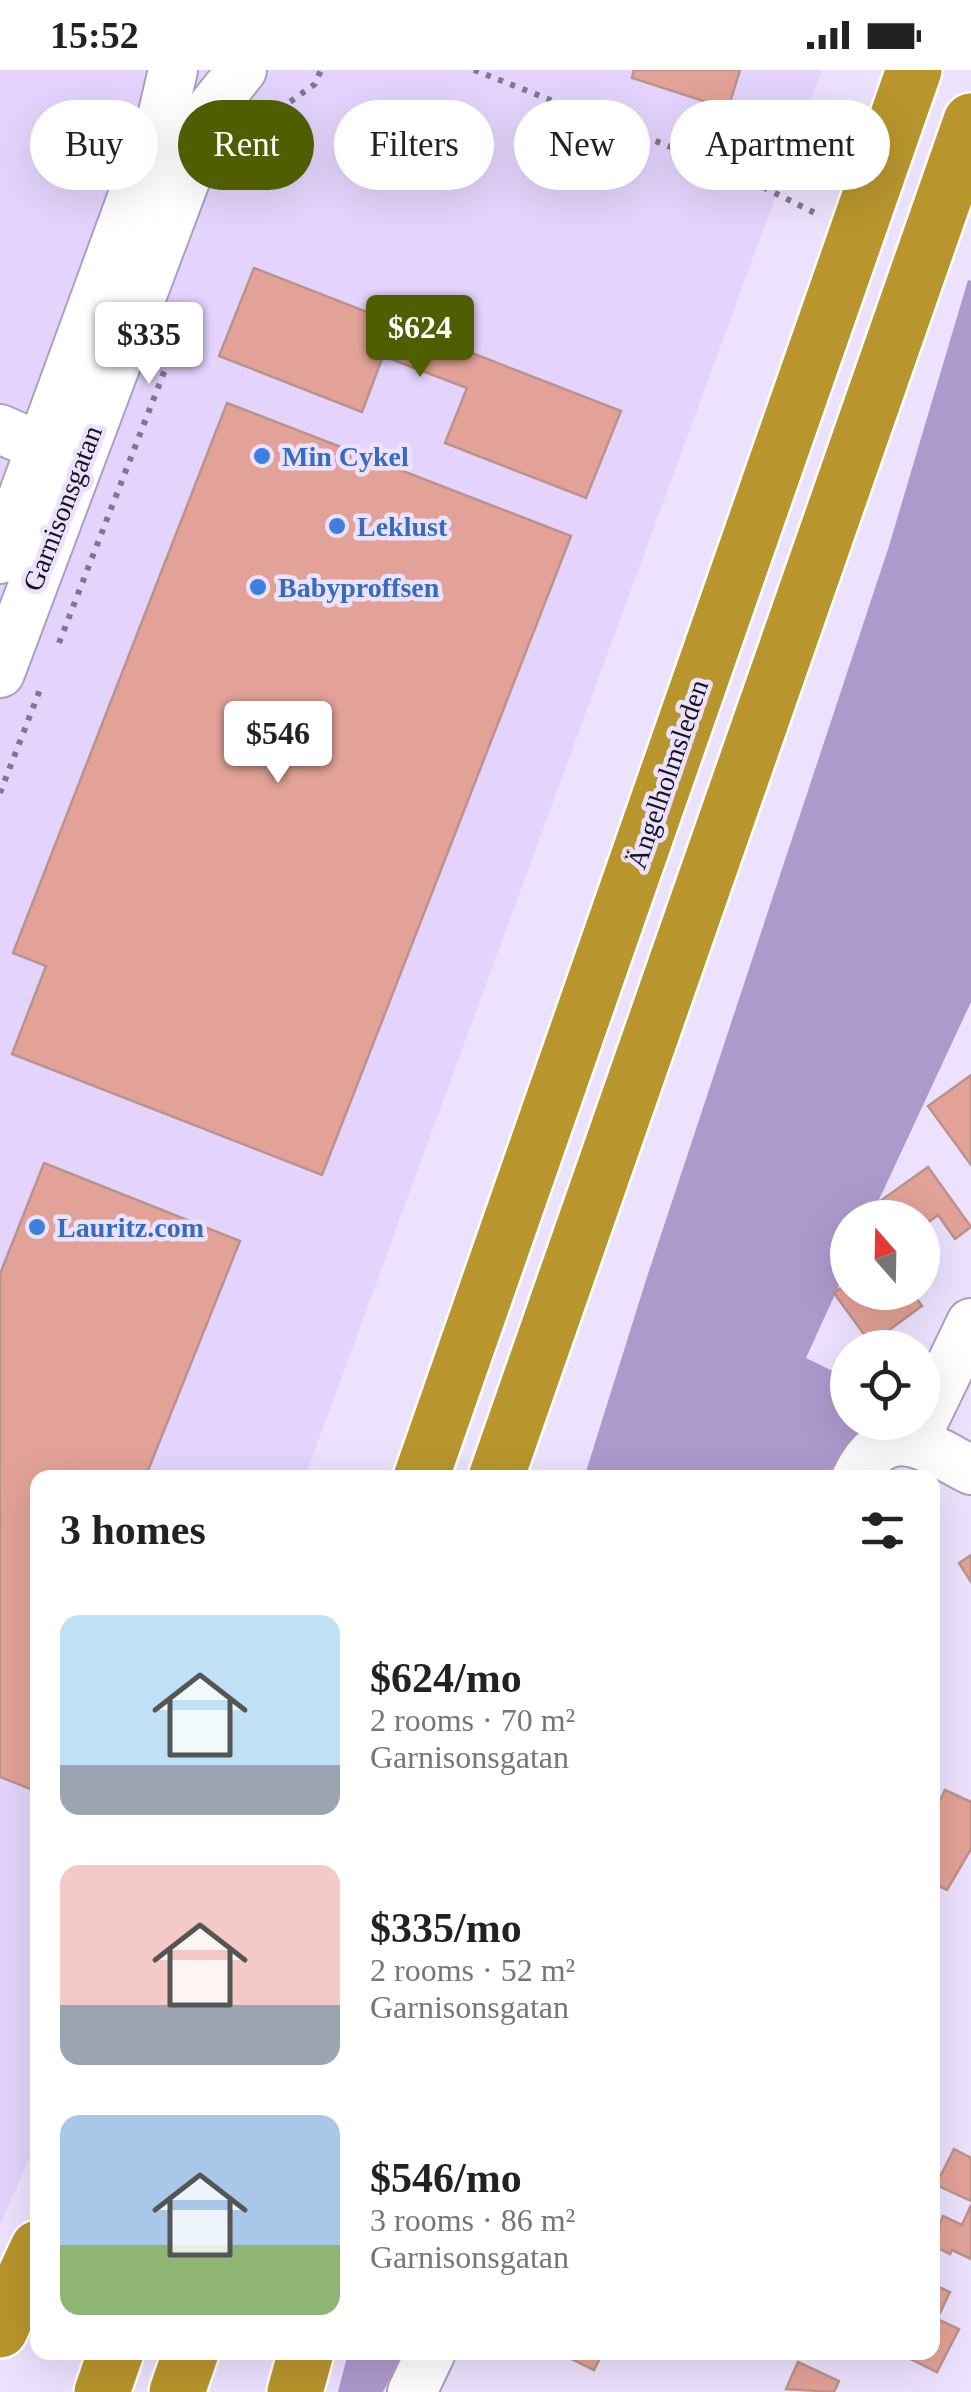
<!DOCTYPE html>
<html lang="en">
<head>
<meta charset="utf-8">
<style>
  :root { --surface:#fff; --page:#f6f6f6; --text:#222; --muted:#767676; --accent:#4e5e00 }
  body { margin:0; font-family:"Times New Roman",serif; background:var(--page); color:var(--text); height:100vh; display:flex; flex-direction:column; font-size:38px; white-space:nowrap }
  * { box-sizing:border-box; margin:0 }
  p { font-size:32px; color:var(--muted) }
  .icon { flex:none; width:55px; height:55px; fill:none; stroke:currentColor; stroke-width:2; stroke-linecap:round; stroke-linejoin:round }
  .map { position:relative; flex:1; overflow:hidden }
  .panel { position:absolute; left:30px; top:1400px; width:910px; height:890px; display:flex; flex-direction:column; background:var(--surface); border-radius:20px; box-shadow:0 10px 40px #0002 }
  .panel>* { flex:none }
  .guide { position:absolute; left:30px; top:30px; width:912px; height:90px; display:flex; gap:20px }
  .needle { width:65px; rotate:340deg }
  .fabs { position:absolute; left:830px; top:1130px; display:grid; gap:20px }
  .fabs a { display:grid; place-items:center; width:110px; height:110px; border-radius:50%; background:var(--surface); box-shadow:0 10px 40px #0002; font-size:50px }
  .price { position:absolute; translate:-50% -85px; padding:0 22px; border-radius:10px; background:#fff; color:#222; font-size:32px; line-height:65px; filter:drop-shadow(0 2px 5px #0008) }
  .price::after { content:''; position:absolute; left:50%; top:60px; width:30px; height:22px; margin-left:-15px; background:inherit; clip-path:polygon(0 0,100% 0,50% 100%) }
  .price.active { background:var(--accent); color:#fff }
  ul { padding:0; list-style:none }
  li { display:flex; align-items:center; gap:30px; height:250px; padding:0 30px }
  li span { display:grid; place-items:center; flex:none; width:280px; height:200px; border-radius:20px; color:#555 }
  li>.icon { margin-inline-start:auto }
  span .icon { width:120px; height:120px; fill:#fffc; stroke-width:1 }
  li b { font-size:42px }
  h2 { display:flex; justify-content:space-between; align-items:center; height:120px; padding:0 30px; font-size:42px }
  .pill { padding:0 35px; border-radius:45px; background:var(--surface); box-shadow:0 10px 40px #0002; font-size:35px; line-height:90px }
  .pill.active { background:var(--accent); color:#fff }
  .status { display:flex; justify-content:space-between; align-items:center; height:70px; padding:0 50px; background:var(--surface); direction:ltr }
  .status svg { height:28px; fill:currentColor }
  .map>svg:first-child { display:block }
  .built { fill:#e4d4fd }
  .forest { fill:#ae99cd }
  .building { fill:#e2a297; stroke:#ba938c; stroke-width:2.5 }
  .lines { fill:none; stroke-linecap:round; stroke-linejoin:round }
  .minor-casing { stroke:#ac9fc0; stroke-width:52 }
  .highway-casing { stroke:#fff; stroke-width:60 }
  .path { stroke:#7f778b; stroke-width:6; stroke-dasharray:5 8; stroke-linecap:butt }
  .minor { stroke:#fff; stroke-width:48 }
  .highway { stroke:#b8952d; stroke-width:55 }
  .shop-dot { fill:#3f7fe0; stroke:#ede2fe; stroke-width:4 }
  .labels { text-anchor:middle; stroke-width:9; stroke-linejoin:round; paint-order:stroke }
  .shop-label { font-size:28px; font-weight:bold; fill:#366cbe; stroke:#ede2fe; text-anchor:start }
  .street-label { font-size:28px; fill:#18141f; stroke:#ede2fe }
</style>
</head>
<body>
<div class="status"><b>15:52</b><svg viewBox="0 0 49 12"><path d="M0 12V9h3v3zM5 12V6h3v6zM10 12V3h3v9zM15 12V0h3v12zM26 1h20v11H26zM47 4h2v5h-2z"/></svg></div>
<div class="map">
<svg width="971" height="2322" viewBox="0 0 971 2322">
  <rect width="100%" height="100%" fill="#ede2fe"/>
  <polygon class="built" points="0,0 822,0 305,1407 38,1408 38,2069 0,2155"/>
  <g class="forest">
    <path d="M968,210L971,211V932L871,1147L848,1148L847,1198L806,1288L847,1308L848,1352L877,1353C851,1362 840,1384 827,1407L584,1408L646,1210L889,476Z"/>
    <polygon points="348,2283 348,2282 402,2283 383,2322 338,2322"/>
  </g>
  <g class="building">
    <polygon points="634,0 740,0 728,39 632,8"/>
    <polygon points="254,198 621,341 586,428 445,373 467,318 383,286 362,342 219,286"/>
    <polygon points="227,333 571,466 322,1105 12,984 46,896 13,883"/>
    <polygon points="971,1005 971,1095 928,1036"/>
    <polygon points="44,1093 240,1171 145,1408 38,1408 38,1722 0,1707 0,1204"/>
    <polygon points="928,1097 971,1157 955,1169 938,1145 922,1157 922,1148 886,1148 876,1134"/>
    <polygon points="848,1213 848,1222 912,1222 922,1236 889,1260 902,1278 874,1278 834,1223"/>
    <polygon points="971,1485 971,1512 959,1493"/>
    <polygon points="945,1720 971,1732 971,1779 947,1820 932,1813 932,1746"/>
    <polygon points="954,2079 971,2088 971,2131 936,2115"/>
    <polygon points="971,2135 971,2189 952,2180 950,2184 932,2175 943,2146 962,2155"/>
    <polygon points="932,2214 950,2222 937,2249 959,2259 937,2302 898,2283 932,2282"/>
    <polygon points="557,2282 603,2282 594,2300"/>
    <polygon points="798,2292 839,2311 834,2322 786,2319"/>
  </g>
  <g class="lines">
    <g class="minor-casing">
      <g id="minor">
        <polyline points="0,359 41,377"/>
        <polyline points="0,489 163,43 173,0"/>
        <polyline points="0,603 213,36 242,0"/>
        <polyline points="914,1371 971,1253"/>
        <path d="M856,1408C886,1345 927,1377 971,1400"/>
        <polyline points="412,2322 431,2282"/>
      </g>
    </g>
    <g class="highway-casing">
      <g id="highway">
        <polyline points="421,1408 914,0"/>
        <polyline points="496,1408 971,51"/>
        <polyline points="0,2260 38,2178"/>
        <polyline points="102,2322 116,2282"/>
        <polyline points="177,2322 191,2282"/>
        <polyline points="295,2322 306,2282"/>
      </g>
    </g>
    <g class="path">
      <polyline points="474,0 727,99 817,144"/>
      <polyline points="248,62 315,14 321,0"/>
      <polyline points="59,573 166,297 166,281"/>
      <polyline points="0,723 41,617"/>
    </g>
    <use href="#minor" class="minor"/>
    <use href="#highway" class="highway"/>
  </g>
  <g class="shop-dot">
    <circle cx="262" cy="386" r="10"/>
    <circle cx="337" cy="456" r="10"/>
    <circle cx="258" cy="517" r="10"/>
    <circle cx="37" cy="1157" r="10"/>
  </g>
  <g class="labels">
    <g class="shop-label">
      <text x="282" y="396">Min Cykel</text>
      <text x="357" y="466">Leklust</text>
      <text x="278" y="527">Babyproffsen</text>
      <text x="57" y="1167">Lauritz.com</text>
    </g>
    <g class="street-label">
      <text transform="translate(62 438) rotate(-69)" y="10">Garnisonsgatan</text>
      <text transform="translate(667 704) rotate(-71)" y="10">Ängelholmsleden</text>
    </g>
  </g>
</svg>
<div class="fabs">
<a><svg class="needle" viewBox="-14 -14 28 28"><path d="M0-13l5 13h-10z" fill="#e53935"/><path d="M0 13l5-13h-10z" fill="#767676"/></svg></a>
<a><svg class="icon" aria-label="locate" viewBox="0 0 24 24"><circle cx="12" cy="12" r="6"/><path d="M12 2v4M12 18v4M2 12h4M18 12h4"/></svg></a>
</div>
<b class="price active" style="left:420px;top:310px">$624</b>
<b class="price" style="left:149px;top:317px">$335</b>
<b class="price" style="left:278px;top:716px">$546</b>
<div class="guide">
<a class="pill">Buy</a>
<a class="pill active">Rent</a>
<a class="pill">Filters</a>
<a class="pill">New</a>
<a class="pill">Apartment</a>
</div>
<section class="panel">
<h2>3 homes<svg class="icon" aria-label="filters" viewBox="0 0 24 24"><path d="M4 7h16M4 17h16"/><circle cx="9" cy="7" r="2"/><circle cx="15" cy="17" r="2"/></svg></h2>
<ul>
<li><span style="background:linear-gradient(#bfe0f5 75%,#9aa5b1 0)"><svg class="icon" aria-label="home" viewBox="0 0 24 24"><path d="M3 11l9-7 9 7M6 9v11h12V9"/></svg></span><div><b>$624/mo</b><p>2 rooms · 70 m²</p><p>Garnisonsgatan</p></div></li>
<li><span style="background:linear-gradient(#f6c9c9 70%,#9aa5b1 0)"><svg class="icon" aria-label="home" viewBox="0 0 24 24"><path d="M3 11l9-7 9 7M6 9v11h12V9"/></svg></span><div><b>$335/mo</b><p>2 rooms · 52 m²</p><p>Garnisonsgatan</p></div></li>
<li><span style="background:linear-gradient(#a9c7e8 65%,#8fb573 0)"><svg class="icon" aria-label="home" viewBox="0 0 24 24"><path d="M3 11l9-7 9 7M6 9v11h12V9"/></svg></span><div><b>$546/mo</b><p>3 rooms · 86 m²</p><p>Garnisonsgatan</p></div></li>
</ul>
</section>
</div>
</body>
</html>
